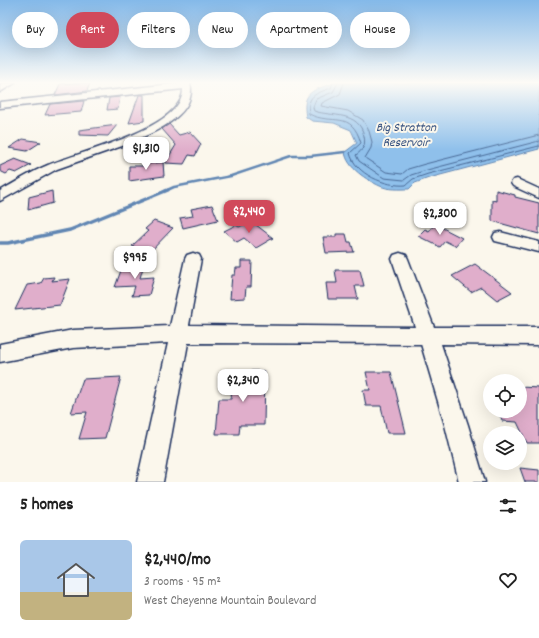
<!DOCTYPE html>
<html lang="en">
<head>
<meta charset="utf-8">
<style>
  :root { --surface:#fff; --page:#f6f6f6; --text:#222; --muted:#767676; --accent:#d1495b }
  body { margin:0; font-family:Dekko,sans-serif; background:var(--page); color:var(--text); height:100vh; display:flex; flex-direction:column; font-size:15px; white-space:nowrap }
  * { box-sizing:border-box; margin:0 }
  p { font-size:13px; color:var(--muted) }
  .icon { flex:none; width:22px; height:22px; fill:none; stroke:currentColor; stroke-width:2; stroke-linecap:round; stroke-linejoin:round }
  .map { position:relative; height:482px; overflow:hidden }
  .side { display:flex; flex-direction:column; background:var(--surface); flex:1 }
  .side>* { flex:none }
  .top-card { position:absolute; left:12px; top:12px; width:515px; height:36px; display:flex; gap:8px }
  .fabs { position:absolute; left:483px; top:374px; display:grid; gap:8px }
  .fabs a { display:grid; place-items:center; width:44px; height:44px; border-radius:50%; background:var(--surface); box-shadow:0 4px 16px #0002; font-size:20px }
  .price { position:absolute; translate:-50% -34px; padding:0 9px; border-radius:8px; background:#fff; color:#222; font-size:13px; line-height:26px; filter:drop-shadow(0 1px 2px #0008) }
  .price::after { content:''; position:absolute; left:50%; top:24px; width:12px; height:9px; margin-left:-6px; background:inherit; clip-path:polygon(0 0,100% 0,50% 100%) }
  .price.on { background:var(--accent); color:#fff }
  ul { padding:0; list-style:none }
  li { display:flex; align-items:center; gap:12px; height:100px; padding:0 20px }
  li span { display:grid; place-items:center; flex:none; width:112px; height:80px; border-radius:6px; color:#555 }
  li>.icon { margin-inline-start:auto }
  span .icon { width:48px; height:48px; fill:#fffc; stroke-width:1 }
  li b { font-size:17px }
  h2 { display:flex; justify-content:space-between; align-items:center; height:48px; padding:0 20px; font-size:17px }
  .pill { padding:0 14px; border-radius:18px; background:var(--surface); box-shadow:0 4px 16px #0002; font-size:14px; line-height:36px }
  .pill.on { background:var(--accent); color:#fff }
  .map>svg:first-child { display:block }
  .water { fill:#8fc0eb; stroke:#6186b3 }
  .lines { fill:none; stroke-linecap:round; stroke-linejoin:round }
  .shore { stroke:#496996; stroke-width:1 }
  .stream-far1 { stroke:#6186b3; stroke-width:2.5 }
  .stream { stroke:#6186b3; stroke-width:3.5 }
  .building { fill:#e0aecb; stroke:#1b2f5e }
  .minor-casing { stroke:#1b2f5e; stroke-width:3 }
  .minor { fill:#fbf7ec; fill-rule:evenodd }
  .labels { text-anchor:middle; stroke-width:4; stroke-linejoin:round; paint-order:stroke }
  .far-water-label { font-size:13px; font-style:italic; fill:#385381; stroke:#fbf7ec }
</style>
</head>
<body>
<div class="map">
<svg width="539" height="482" viewBox="0 0 539 482">
  <rect width="100%" height="100%" fill="#fbf7ec"/>
  <filter id="ink" filterUnits="userSpaceOnUse"><feTurbulence type="fractalNoise" baseFrequency=".025" numOctaves="2"/><feDisplacementMap in="SourceGraphic" scale="8" xChannelSelector="R" yChannelSelector="G"/><feConvolveMatrix kernelMatrix="1 2 1 2 8 2 1 2 1" color-interpolation-filters="sRGB"/></filter>
  <g filter="url(#ink)">
    <path class="water" d="M334,83H539V149L429,178L415,183L409,189C400,189 389,190 380,186C367,180 347,168 345,152L357,143L351,130L334,123L312,121L306,117C301,91 314,90 334,83Z"/>
    <g class="lines">
      <g class="shore">
        <path d="M333,83L331,88C315,94 307,95 309,114C333,126 351,109 361,143L350,153C355,174 386,187 406,185L413,179L428,174L539,146"/>
        <path d="M338,83L333,92L316,99L313,107L314,111C332,117 359,111 364,136C366,145 363,150 356,155L359,161L384,178L404,180L411,175L427,170L539,141"/>
        <polyline points="344,83 340,94 322,103 321,106 348,111 363,120 369,131 372,142 371,148 365,158 386,172 402,174 408,169 425,164 539,135"/>
      </g>
      <polyline class="stream-far1" points="165,191 174,187 231,176 291,156 310,156 345,152"/>
      <polyline class="stream" points="0,243 8,243 70,230 168,190"/>
    </g>
    <g class="building">
      <polygon points="74,83 90,83 87,91 55,95 60,84"/>
      <polygon points="139,95 144,95 144,121 129,123"/>
      <polygon points="120,97 118,109 107,110 109,98"/>
      <polygon points="84,101 81,112 45,115 50,104"/>
      <polygon points="169,124 179,135 190,132 201,144 195,156 189,155 184,164 165,163 176,145 162,129"/>
      <polygon points="117,125 108,136 79,135 79,130"/>
      <polygon points="23,139 41,142 27,151 9,148"/>
      <polygon points="15,159 31,165 16,173 10,171 6,174 0,171 0,166"/>
      <polygon points="163,162 164,176 129,181 129,166 145,166 145,164"/>
      <polygon points="496,190 515,195 515,197 539,203 539,234 492,221 492,200 496,201"/>
      <polygon points="52,191 53,203 28,210 29,197"/>
      <polygon points="212,205 218,220 183,228 180,218 193,216 191,209"/>
      <polygon points="154,221 173,228 149,253 132,246 148,231 145,229"/>
      <polygon points="251,221 273,238 256,248 244,238 237,242 224,231 236,225 239,227"/>
      <polygon points="435,224 462,238 455,246 445,241 440,247 418,236 425,229 429,231"/>
      <polygon points="336,234 346,234 348,242 351,242 354,252 326,253 323,237 336,237"/>
      <polygon points="241,261 252,261 251,287 246,287 245,298 230,299 232,275 235,275 236,268 241,268"/>
      <polygon points="144,264 140,278 154,277 149,295 132,296 135,286 115,287 123,265"/>
      <polygon points="475,264 499,282 512,292 497,300 481,287 471,292 452,276"/>
      <polygon points="335,270 360,270 364,286 355,286 358,299 328,299 326,283 337,283"/>
      <polygon points="54,277 52,281 70,279 60,305 15,310 27,285 41,283 44,278"/>
      <polygon points="233,371 265,371 264,425 240,425 239,434 216,434 219,399 231,399"/>
      <polygon points="366,372 391,372 406,433 387,433 381,406 366,406 363,390 370,390"/>
      <polygon points="121,377 105,438 79,439 87,412 71,413 83,379"/>
      <polygon points="520,387 539,388 539,443 527,443 517,422 502,421 498,411 520,411"/>
      <polygon points="520,468 539,470 539,482 525,482"/>
    </g>
    <g class="lines">
      <g class="minor-casing">
        <g id="minor">
          <polygon points="6,83 15,83 0,92 0,86"/>
          <path d="M182,83H190C198,113 157,131 134,141L146,150L145,152H137L125,145L57,169L0,201V191C16,182 31,172 48,165C78,152 184,129 183,89L0,108V102Z"/>
          <polygon points="517,179 539,189 539,198 513,186 511,183 513,180"/>
          <polygon points="500,232 539,242 539,252 495,241 493,237 495,233"/>
          <polygon points="193,253 199,255 201,259 189,325 415,327 392,259 394,255 400,253 406,255 408,259 434,327 539,327 539,345 441,344 468,425 485,482 459,482 445,425 421,344 188,343 163,482 137,482 168,343 73,348 0,362 0,344 73,330 170,326 185,259 187,255"/>
        </g>
      </g>
      <use href="#minor" class="minor"/>
    </g>
  </g>
  <linearGradient id="sky" x2="0" y2="1"><stop stop-color="#84b9e9"/><stop offset="0.55" stop-color="#fdfbf6"/><stop offset="1" stop-color="#fdfbf6" stop-opacity="0"/></linearGradient>
  <rect width="539" height="150" fill="url(#sky)"/>
  <g class="labels">
    <g class="far-water-label">
      <text x="406" y="131">Big Stratton<tspan x="406" dy="15">Reservoir</tspan></text>
    </g>
  </g>
</svg>
<div class="fabs">
<a><svg class="icon" aria-label="locate" viewBox="0 0 24 24"><circle cx="12" cy="12" r="6"/><path d="M12 2v4M12 18v4M2 12h4M18 12h4"/></svg></a>
<a><svg class="icon" aria-label="layers" viewBox="0 0 24 24"><path d="M12 4l9 5-9 5-9-5zM3 14l9 5 9-5"/></svg></a>
</div>
<b class="price" style="left:146px;top:171px">$1,310</b>
<b class="price on" style="left:249px;top:234px">$2,440</b>
<b class="price" style="left:440px;top:236px">$2,300</b>
<b class="price" style="left:135px;top:280px">$995</b>
<b class="price" style="left:243px;top:403px">$2,340</b>
<div class="top-card">
<a class="pill">Buy</a>
<a class="pill on">Rent</a>
<a class="pill">Filters</a>
<a class="pill">New</a>
<a class="pill">Apartment</a>
<a class="pill">House</a>
</div>
</div>
<section class="side">
<h2>5 homes<svg class="icon" aria-label="filters" viewBox="0 0 24 24"><path d="M4 7h16M4 17h16"/><circle cx="9" cy="7" r="2"/><circle cx="15" cy="17" r="2"/></svg></h2>
<ul>
<li><span style="background:linear-gradient(#a9c7e8 65%,#c2b280 0)"><svg class="icon" aria-label="home" viewBox="0 0 24 24"><path d="M3 11l9-7 9 7M6 9v11h12V9"/></svg></span><div><b>$2,440/mo</b><p>3 rooms · 95 m²</p><p>West Cheyenne Mountain Boulevard</p></div><svg class="icon" aria-label="heart" viewBox="0 0 24 24"><path d="M12 20l-8-8c-3-5 5-10 8-4 3-6 11-1 8 4z"/></svg></li>
</ul>
</section>
</body>
</html>
